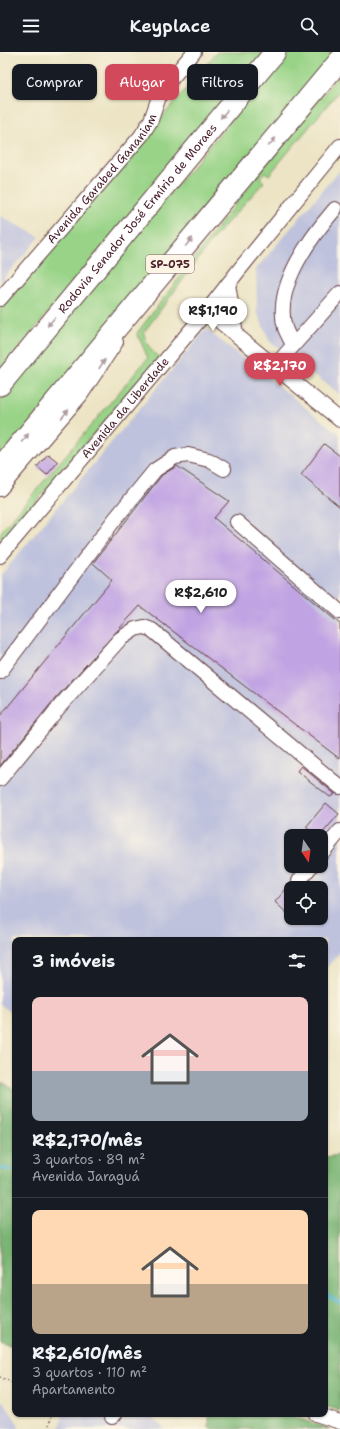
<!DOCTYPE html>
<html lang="pt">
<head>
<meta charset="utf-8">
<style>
  :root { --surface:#171b24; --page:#20242c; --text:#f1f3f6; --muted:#9ea1a6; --line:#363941; --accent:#d1495b }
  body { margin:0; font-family:"Shantell Sans",sans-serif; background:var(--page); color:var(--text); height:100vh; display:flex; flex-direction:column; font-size:15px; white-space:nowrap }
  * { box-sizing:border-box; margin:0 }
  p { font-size:13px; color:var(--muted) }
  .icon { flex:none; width:22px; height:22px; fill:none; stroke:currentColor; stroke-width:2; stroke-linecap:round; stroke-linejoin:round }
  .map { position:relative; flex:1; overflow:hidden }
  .side { position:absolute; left:12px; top:885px; width:316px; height:480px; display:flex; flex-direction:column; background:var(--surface); border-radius:8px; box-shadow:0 1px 3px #0004 }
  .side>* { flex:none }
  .banner { position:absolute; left:12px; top:12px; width:316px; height:36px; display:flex; gap:8px }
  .needle { width:26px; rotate:167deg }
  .fabs { position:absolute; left:284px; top:777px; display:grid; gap:8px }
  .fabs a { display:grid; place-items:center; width:44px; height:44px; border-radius:8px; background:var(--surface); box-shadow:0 1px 3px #0004; font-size:20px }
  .price { position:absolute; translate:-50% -34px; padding:0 9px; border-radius:14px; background:#fff; color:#222; font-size:13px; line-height:26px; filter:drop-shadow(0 1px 2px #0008) }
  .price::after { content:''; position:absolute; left:50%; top:24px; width:12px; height:9px; margin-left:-6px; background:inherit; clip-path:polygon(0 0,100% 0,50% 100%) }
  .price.on { background:var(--accent); color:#fff }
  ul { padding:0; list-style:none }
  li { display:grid; align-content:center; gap:8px; height:212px; padding:0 20px }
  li+li { border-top:1px solid var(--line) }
  li span { display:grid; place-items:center; height:124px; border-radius:8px; color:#555 }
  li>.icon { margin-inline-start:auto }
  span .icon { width:72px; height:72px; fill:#fffc; stroke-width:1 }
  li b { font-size:17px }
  h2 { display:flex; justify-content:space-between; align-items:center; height:48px; padding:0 20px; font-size:17px }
  .tag { padding:0 14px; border-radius:8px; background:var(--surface); box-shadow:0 1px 3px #0004; font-size:14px; line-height:36px }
  .tag.on { background:var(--accent); color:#fff }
  header { display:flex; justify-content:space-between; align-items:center; height:52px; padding:0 20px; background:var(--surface); font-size:18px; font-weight:600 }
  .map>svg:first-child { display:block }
  .industrial { fill:#bfc2dd; fill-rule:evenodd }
  .green { fill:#98d387; stroke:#717959 }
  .forest { fill:#7ab574; stroke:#626a50 }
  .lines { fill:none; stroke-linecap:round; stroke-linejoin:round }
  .stream { stroke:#50b5ce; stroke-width:3 }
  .building { fill:#c0a3e3 }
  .minor-casing { stroke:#623d42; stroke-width:16 }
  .highway-casing { stroke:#623d42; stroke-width:23 }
  .path { stroke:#623d42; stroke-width:1.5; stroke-dasharray:1 3; stroke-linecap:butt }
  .minor { stroke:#fff; stroke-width:14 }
  .highway { stroke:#fff; stroke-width:21 }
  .oneway { fill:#ae9aa0 }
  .labels { text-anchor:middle; stroke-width:4; stroke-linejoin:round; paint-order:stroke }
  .shield { fill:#fcf5e5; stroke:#7f5f63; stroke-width:1 }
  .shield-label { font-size:11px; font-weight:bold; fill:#4a1f2b }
  .street-label { font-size:12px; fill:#4a1f2b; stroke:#fcf5e5 }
</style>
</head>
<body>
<header><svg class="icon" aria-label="menu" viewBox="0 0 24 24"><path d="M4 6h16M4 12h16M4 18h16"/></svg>Keyplace<svg class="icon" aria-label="search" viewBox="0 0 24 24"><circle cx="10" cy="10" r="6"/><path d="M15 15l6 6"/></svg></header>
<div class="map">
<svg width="340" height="1377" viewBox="0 0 340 1377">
  <rect width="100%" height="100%" fill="#fcf5e5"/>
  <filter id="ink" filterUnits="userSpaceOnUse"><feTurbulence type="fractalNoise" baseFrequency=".025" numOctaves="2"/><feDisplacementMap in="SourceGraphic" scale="8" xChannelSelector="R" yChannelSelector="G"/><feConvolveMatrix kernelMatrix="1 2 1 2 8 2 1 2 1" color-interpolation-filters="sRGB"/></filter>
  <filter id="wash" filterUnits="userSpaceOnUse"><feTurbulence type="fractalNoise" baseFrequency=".012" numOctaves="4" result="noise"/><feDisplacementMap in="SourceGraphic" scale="16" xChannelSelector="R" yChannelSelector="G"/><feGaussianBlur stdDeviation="0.9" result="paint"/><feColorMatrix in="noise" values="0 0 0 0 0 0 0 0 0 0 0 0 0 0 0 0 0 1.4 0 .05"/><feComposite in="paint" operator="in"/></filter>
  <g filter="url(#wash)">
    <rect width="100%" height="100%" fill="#ece4c4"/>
    <g class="industrial">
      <polygon points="340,118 340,342 270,290 257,260 256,217"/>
      <polygon points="0,164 40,185 0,230"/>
      <path d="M206,277L340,383V900L325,918V888H15V964L0,952V524ZM291,784H321V814H291ZM291,836H321V866H291Z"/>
      <polygon points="0,1349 4,1350 18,1372 19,1377 0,1377"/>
      <polygon points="63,1362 149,1362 165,1377 60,1377"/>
    </g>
    <g class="green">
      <polygon points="217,0 264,0 0,319 0,258"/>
      <polygon points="287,0 338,0 0,407 0,347"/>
      <path d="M340,22V38L269,123L265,120L260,126L264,130L216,183L144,280C144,289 151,300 159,305L0,492V481L148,306L137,281L284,88Z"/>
    </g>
    <g class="forest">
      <polygon points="0,1031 5,1031 15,1039 15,1295 0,1289"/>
      <polygon points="340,1103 340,1359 325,1354 325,1105"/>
      <polygon points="209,1362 284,1362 331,1377 213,1377 209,1376"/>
    </g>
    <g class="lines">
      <g class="stream">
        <polyline points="0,1116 15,1119"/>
        <polyline points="325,1242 340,1251"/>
      </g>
    </g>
    <g id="blocks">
      <g class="building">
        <polygon points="324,392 340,404 340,455 301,423"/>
        <polygon points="48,402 58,410 47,423 37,415"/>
        <polygon points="177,414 229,449 214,466 340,572 340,707 140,554 53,649 0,714 0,664 112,528 93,511 162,423"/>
        <polygon points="301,714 335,742 330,745 297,719"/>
        <polygon points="326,751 339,762 320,784 317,784 306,775"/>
        <polygon points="291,831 291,865 275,850"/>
      </g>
    </g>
  </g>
  <g filter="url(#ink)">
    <use href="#blocks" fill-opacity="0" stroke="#623d42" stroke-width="1"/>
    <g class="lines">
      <g class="minor-casing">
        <g id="minor">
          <polyline points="228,232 236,282"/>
          <path id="s1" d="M0,247L141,84L151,68L161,39L194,0"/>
          <polyline points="207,259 340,368"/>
          <path d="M293,293C291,288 287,282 285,276C273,235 310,186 335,157"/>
          <polyline points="275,314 340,241"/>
          <polyline points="0,437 80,344 116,290"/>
          <polyline points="237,470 340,560"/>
          <path id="s2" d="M0,504L207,259L239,218L340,94"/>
          <polyline points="0,620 115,467 155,418 175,405 188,403 209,408 224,417"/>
          <polyline points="0,727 60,654 120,587 135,577 144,575 152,578 340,735"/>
          <polyline points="321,802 340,779"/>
          <polyline points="299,829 311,814"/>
          <polyline points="316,1362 340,1370"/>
          <polyline points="112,1365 115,1362"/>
        </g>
      </g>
      <g class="highway-casing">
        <g id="highway">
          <path id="s3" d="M0,333L275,0"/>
          <polyline points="0,416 340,8"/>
        </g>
      </g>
      <g class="path">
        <polyline points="0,1325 15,1332"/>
        <polyline points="48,1377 52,1362"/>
      </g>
      <use href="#minor" class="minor"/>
      <use href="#highway" class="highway"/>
    </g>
    <defs><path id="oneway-solid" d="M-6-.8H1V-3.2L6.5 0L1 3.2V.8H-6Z"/></defs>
    <g class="oneway">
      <use href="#oneway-solid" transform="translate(224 62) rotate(130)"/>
      <use href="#oneway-solid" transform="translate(272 90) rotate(-50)"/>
      <use href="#oneway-solid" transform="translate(189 190) rotate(-50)"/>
      <use href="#oneway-solid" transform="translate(51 270) rotate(130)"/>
      <use href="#oneway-solid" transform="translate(102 312) rotate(-57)"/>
      <use href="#oneway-solid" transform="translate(65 362) rotate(-49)"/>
      <use href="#oneway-solid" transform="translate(25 386) rotate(-50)"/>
    </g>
  </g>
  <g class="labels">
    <rect class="shield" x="146" y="203" width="48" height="18" rx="3"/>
    <g class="shield-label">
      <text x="170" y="216">SP-075</text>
    </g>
    <g class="street-label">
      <text dy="4" stroke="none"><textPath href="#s1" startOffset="158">Avenida Garabed Gananiam</textPath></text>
      <text dy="4" stroke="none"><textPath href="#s3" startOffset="216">Rodovia Senador José Ermírio de Moraes</textPath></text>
      <text dy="4" stroke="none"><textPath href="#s2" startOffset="194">Avenida da Liberdade</textPath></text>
    </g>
  </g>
</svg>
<div class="fabs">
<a><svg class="needle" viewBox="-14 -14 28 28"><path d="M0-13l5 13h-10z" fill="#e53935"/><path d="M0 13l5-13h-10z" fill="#9ea1a6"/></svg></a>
<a><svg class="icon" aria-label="locate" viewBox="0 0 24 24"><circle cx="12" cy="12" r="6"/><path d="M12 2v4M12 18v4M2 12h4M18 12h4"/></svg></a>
</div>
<b class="price" style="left:213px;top:280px">R$1,190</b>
<b class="price on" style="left:280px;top:335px">R$2,170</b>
<b class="price" style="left:201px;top:562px">R$2,610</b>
<div class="banner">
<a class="tag">Comprar</a>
<a class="tag on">Alugar</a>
<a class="tag">Filtros</a>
</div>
<section class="side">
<h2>3 imóveis<svg class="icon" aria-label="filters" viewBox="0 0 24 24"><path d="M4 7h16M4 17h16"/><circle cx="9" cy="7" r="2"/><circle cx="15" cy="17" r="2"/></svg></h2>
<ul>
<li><span style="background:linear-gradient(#f6c9c9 60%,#9aa5b1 0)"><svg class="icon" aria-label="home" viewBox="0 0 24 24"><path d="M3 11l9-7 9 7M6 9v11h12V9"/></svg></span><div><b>R$2,170/mês</b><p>3 quartos · 89 m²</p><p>Avenida Jaraguá</p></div></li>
<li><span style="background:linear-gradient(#ffd9b3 60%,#b9a48a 0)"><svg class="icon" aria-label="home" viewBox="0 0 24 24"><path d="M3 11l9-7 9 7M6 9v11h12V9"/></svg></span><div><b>R$2,610/mês</b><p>3 quartos · 110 m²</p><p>Apartamento</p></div></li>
</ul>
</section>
</div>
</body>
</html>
